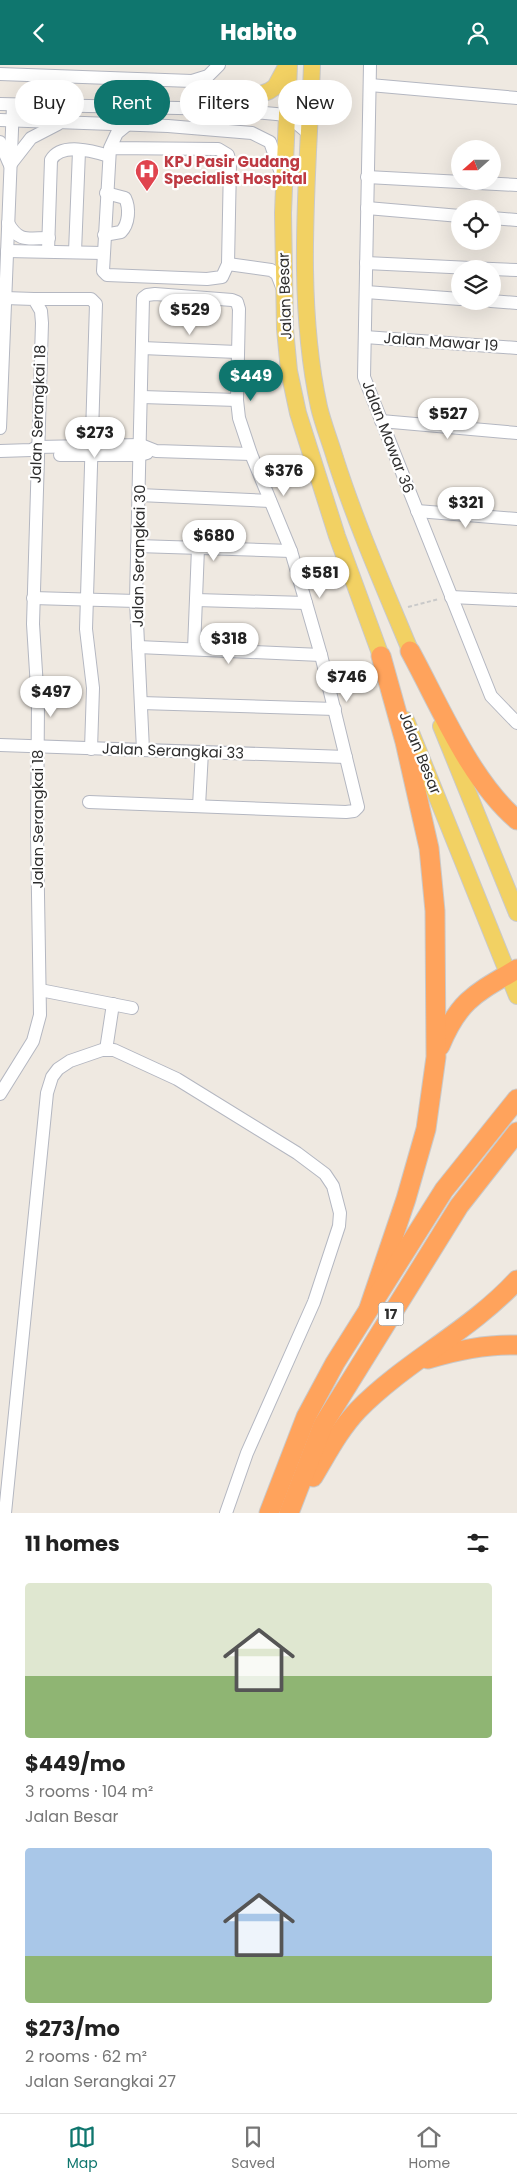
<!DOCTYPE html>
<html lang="en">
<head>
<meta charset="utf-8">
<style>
  :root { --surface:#fff; --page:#f6f6f6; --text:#222; --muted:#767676; --line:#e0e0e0; --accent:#0f766e }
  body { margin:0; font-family:Poppins,sans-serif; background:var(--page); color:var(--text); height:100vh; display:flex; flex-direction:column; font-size:19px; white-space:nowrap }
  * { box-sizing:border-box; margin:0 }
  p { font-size:16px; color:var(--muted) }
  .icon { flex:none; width:28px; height:28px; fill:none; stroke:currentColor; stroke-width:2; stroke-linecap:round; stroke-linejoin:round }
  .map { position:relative; height:1448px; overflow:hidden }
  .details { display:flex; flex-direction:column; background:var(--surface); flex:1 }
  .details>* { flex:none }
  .top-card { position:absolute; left:15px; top:15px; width:488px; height:45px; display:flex; gap:10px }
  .needle { width:32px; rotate:249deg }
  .controls { position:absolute; left:451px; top:75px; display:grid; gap:10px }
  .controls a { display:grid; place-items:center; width:50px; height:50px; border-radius:50%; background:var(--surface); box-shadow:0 5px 20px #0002; font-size:25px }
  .price { position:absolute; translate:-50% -42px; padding:0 11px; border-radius:18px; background:#fff; color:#222; font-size:16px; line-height:32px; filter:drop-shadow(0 1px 2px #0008) }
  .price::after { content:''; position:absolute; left:50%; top:30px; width:15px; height:11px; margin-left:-8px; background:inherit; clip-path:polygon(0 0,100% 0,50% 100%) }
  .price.selected { background:var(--accent); color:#fff }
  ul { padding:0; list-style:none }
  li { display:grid; align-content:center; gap:10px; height:265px; padding:0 25px }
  li span { display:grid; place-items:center; height:155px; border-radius:5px; color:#555 }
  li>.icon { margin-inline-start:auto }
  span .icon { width:90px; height:90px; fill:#fffc; stroke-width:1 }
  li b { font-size:21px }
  h2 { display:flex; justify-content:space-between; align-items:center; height:60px; padding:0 25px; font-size:21px }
  .tag { padding:0 18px; border-radius:22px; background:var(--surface); box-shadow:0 5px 20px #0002; font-size:18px; line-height:45px }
  .tag.selected { background:var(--accent); color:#fff }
  header { display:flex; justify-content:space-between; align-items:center; height:65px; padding:0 25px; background:var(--accent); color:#fff; font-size:22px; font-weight:800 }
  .menu { display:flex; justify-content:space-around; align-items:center; height:70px; border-top:1px solid var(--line); background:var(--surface); font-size:14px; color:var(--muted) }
  .menu a { display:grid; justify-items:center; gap:2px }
  .menu .selected { color:var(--accent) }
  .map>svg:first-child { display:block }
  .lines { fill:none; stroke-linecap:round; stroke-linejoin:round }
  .minor-casing { stroke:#b4b7c1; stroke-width:14 }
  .major-casing { stroke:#c9c9c9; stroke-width:18 }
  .highway-casing { stroke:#c9c9c9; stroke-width:21 }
  .path { stroke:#c9c9c9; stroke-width:2; stroke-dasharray:4 2.5; stroke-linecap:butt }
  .minor { stroke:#fff; stroke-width:12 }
  .major { stroke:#f2d163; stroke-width:16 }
  .highway { stroke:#ffa35c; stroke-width:19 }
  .labels { text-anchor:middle; stroke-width:4.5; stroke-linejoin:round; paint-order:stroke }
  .shield { fill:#fff; stroke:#6d6d6d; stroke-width:1 }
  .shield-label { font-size:14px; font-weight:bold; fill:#2e2e2e }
  .health-label { font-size:15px; font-weight:bold; fill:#be3a42; stroke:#fff; text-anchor:start }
  .street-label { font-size:15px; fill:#2e2e2e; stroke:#fff }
</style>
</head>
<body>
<header><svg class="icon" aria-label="back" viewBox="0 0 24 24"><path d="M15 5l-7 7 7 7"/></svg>Habito<svg class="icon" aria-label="person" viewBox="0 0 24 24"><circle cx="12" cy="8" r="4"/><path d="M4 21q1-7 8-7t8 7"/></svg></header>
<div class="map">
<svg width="517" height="1448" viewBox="0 0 517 1448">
  <rect width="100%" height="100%" fill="#efe9e1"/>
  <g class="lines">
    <g class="minor-casing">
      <g id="minor">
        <polyline points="370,0 364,312 491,631 517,658"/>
        <polyline points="0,9 192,16 208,11 219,0"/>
        <polyline points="370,20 517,33"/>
        <polyline points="0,39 222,44 287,50 309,69"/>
        <polyline points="0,55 168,61 252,68 270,77 282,111"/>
        <polyline points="0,77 9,98"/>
        <polyline points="110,83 218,84 228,90 230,99 228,199 222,212 207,214 107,210 103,206 110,83 117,68 128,59"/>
        <polyline points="10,100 31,73 58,59"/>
        <polyline points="367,112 517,120"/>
        <polyline points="367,143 460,151"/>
        <polyline points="492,153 517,155"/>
        <path d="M8,158C19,178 28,173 49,173"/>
        <path d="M104,170L121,167C129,159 130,143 125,133L106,128"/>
        <polyline points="7,186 103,188"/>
        <path d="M48,186L51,95C61,77 93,86 109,91"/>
        <polyline points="75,187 79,86"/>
        <polyline points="366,198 492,204"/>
        <polyline points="228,199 271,205 277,209 282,222"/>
        <polyline points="492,204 517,205"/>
        <polyline points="366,227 460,234"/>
        <polyline points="34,234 91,234 96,239 86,564 93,623 91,684"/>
        <polyline points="491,236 517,238"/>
        <polyline points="365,272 517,283"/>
        <polyline points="142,283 237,287"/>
        <polyline points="142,332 237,335"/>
        <polyline points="381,356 517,368"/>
        <polyline points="0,363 13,40"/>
        <polyline points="0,386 31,385 37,382 141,380 156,386 251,389"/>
        <polyline points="60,390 140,390 147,388"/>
        <polyline points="139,430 270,436"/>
        <polyline points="417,446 517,454"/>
        <polyline points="137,481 291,486"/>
        <polyline points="451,532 517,535"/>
        <polyline points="33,533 136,536"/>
        <polyline points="196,535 306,538"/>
        <polyline points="138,582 321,590"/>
        <polyline points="194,584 198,483"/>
        <polyline points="141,638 335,644"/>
        <polyline points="0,680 346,692"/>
        <polyline points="89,737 346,747 354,746 358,742 321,590 291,486 251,389 239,353 237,335 239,244 237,237 232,235 155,229 147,230 143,233 136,536 143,685"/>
        <polyline points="199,741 202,687"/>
        <polyline points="40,925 132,943"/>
        <polyline points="106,985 113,939"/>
        <polyline points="0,1029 33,976 40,950 37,770 38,639 33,559 42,258 41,246 34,234 5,233"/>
        <polyline points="5,1448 47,1028 52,1012 58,1004 70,996 102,985 114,985 177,1014 297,1088 325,1109 333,1121 340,1148 339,1161 314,1237 247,1388 226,1448"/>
      </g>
    </g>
    <g class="major-casing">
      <g id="major">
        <polyline points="289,0 283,148 285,264 289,306 298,348 337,471 385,602"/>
        <path d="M312,0C308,113 295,231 319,342C323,359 330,376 335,393C357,462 387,529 415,597"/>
        <polyline points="222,44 269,26 275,22 287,0"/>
        <polyline points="406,655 517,931"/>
        <polyline points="441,661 517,848"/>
      </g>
    </g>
    <g class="highway-casing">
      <g id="highway">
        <path d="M410,586C440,641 470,715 517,755"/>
        <path d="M440,981C459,935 476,928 517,904"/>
        <polyline points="369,1243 406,1134 426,1064 436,992 435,846 429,783 405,677 381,591"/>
        <path d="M428,1294C457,1285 486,1279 517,1280"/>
        <path d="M313,1412C327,1389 339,1365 358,1345C406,1296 470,1266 517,1215"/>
        <polyline points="269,1448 306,1352 335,1298 444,1125 517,1034"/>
        <polyline points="289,1448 323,1360 459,1141 517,1067"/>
      </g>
    </g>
    <polyline class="path" points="408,542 439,534"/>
    <use href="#minor" class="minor"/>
    <use href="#major" class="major"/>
    <use href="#highway" class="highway"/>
  </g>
  <defs>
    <g id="hospital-pin" transform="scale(1.25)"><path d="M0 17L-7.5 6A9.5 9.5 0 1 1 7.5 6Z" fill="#e0444e" stroke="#fff"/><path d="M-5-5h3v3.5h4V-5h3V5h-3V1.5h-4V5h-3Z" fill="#fff"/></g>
  </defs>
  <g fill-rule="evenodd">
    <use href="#hospital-pin" x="147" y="106"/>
  </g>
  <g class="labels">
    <rect class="shield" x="378.5" y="1237.5" width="25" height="23" rx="4"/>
    <g class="shield-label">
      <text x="391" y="1254">17</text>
    </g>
    <g class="health-label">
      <text x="164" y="102">KPJ Pasir Gudang<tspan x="164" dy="17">Specialist Hospital</tspan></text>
    </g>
    <g class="street-label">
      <text transform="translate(285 231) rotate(-92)" y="5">Jalan Besar</text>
      <text transform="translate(441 277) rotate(4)" y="5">Jalan Mawar 19</text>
      <text transform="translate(38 349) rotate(-88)" y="5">Jalan Serangkai 18</text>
      <text transform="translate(388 372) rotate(69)" y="5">Jalan Mawar 36</text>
      <text transform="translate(139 491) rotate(-89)" y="5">Jalan Serangkai 30</text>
      <text transform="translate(173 686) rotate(2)" y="5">Jalan Serangkai 33</text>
      <text transform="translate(420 688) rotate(68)" y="5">Jalan Besar</text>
      <text transform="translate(38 754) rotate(-90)" y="5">Jalan Serangkai 18</text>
    </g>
  </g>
</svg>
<div class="controls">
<a><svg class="needle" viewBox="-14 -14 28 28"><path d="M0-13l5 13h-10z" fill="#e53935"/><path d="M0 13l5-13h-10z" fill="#767676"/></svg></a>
<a><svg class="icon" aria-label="locate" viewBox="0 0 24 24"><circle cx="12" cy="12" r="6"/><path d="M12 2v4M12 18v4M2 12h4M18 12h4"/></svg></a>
<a><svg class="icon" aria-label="layers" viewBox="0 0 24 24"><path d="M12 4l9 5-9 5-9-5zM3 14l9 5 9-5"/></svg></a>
</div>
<b class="price" style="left:190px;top:271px">$529</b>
<b class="price selected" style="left:251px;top:337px">$449</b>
<b class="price" style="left:448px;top:375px">$527</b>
<b class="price" style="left:95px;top:394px">$273</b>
<b class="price" style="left:284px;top:432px">$376</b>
<b class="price" style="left:466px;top:464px">$321</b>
<b class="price" style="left:214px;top:497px">$680</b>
<b class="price" style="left:320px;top:534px">$581</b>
<b class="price" style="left:229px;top:600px">$318</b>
<b class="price" style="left:347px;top:638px">$746</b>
<b class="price" style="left:51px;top:653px">$497</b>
<div class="top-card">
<a class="tag">Buy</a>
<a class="tag selected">Rent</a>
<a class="tag">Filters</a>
<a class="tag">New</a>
</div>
</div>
<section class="details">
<h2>11 homes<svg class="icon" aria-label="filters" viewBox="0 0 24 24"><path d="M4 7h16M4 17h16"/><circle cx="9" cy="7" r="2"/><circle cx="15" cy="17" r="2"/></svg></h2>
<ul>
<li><span style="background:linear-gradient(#dfe7d0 60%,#8fb573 0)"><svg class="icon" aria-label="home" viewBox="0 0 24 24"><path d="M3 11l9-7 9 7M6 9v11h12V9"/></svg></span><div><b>$449/mo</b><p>3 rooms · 104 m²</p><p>Jalan Besar</p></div></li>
<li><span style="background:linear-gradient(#a9c7e8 70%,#8fb573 0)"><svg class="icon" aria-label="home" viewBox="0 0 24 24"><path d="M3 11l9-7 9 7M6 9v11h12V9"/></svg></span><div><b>$273/mo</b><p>2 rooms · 62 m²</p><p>Jalan Serangkai 27</p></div></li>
</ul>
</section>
<nav class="menu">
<a class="selected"><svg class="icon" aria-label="map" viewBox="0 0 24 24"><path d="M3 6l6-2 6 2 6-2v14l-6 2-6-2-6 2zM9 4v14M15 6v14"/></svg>Map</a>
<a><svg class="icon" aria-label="saved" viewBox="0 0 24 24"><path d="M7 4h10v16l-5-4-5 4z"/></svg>Saved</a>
<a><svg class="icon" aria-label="home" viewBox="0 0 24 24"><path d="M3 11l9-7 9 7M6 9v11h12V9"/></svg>Home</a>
</nav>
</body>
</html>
